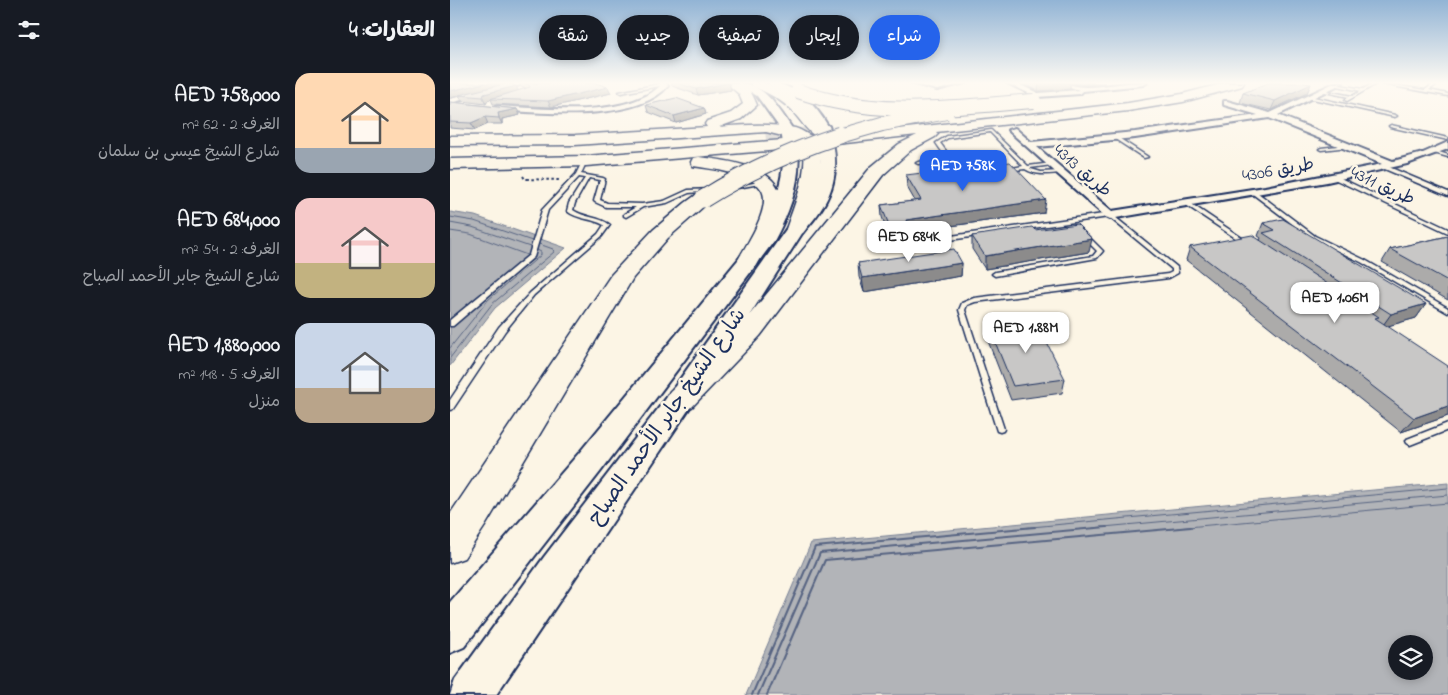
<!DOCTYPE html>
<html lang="ar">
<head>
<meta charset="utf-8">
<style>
  :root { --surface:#171b24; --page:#20242c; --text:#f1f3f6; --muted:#9ea1a6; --accent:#2563eb }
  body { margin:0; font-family:"Indie Flower","Playpen Sans Arabic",sans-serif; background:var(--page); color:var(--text); direction:rtl; height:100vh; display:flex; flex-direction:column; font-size:19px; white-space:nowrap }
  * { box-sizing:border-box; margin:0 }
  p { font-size:16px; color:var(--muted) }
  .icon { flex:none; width:28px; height:28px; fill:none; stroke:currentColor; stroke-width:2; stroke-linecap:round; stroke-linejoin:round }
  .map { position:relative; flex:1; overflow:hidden; direction:ltr }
  .drawer { display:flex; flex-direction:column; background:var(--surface); width:450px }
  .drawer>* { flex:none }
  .banner { position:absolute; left:15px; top:15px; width:475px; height:45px; direction:rtl; display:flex; gap:10px }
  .controls { position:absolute; left:938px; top:635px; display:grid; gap:10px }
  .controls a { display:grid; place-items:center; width:45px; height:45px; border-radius:50%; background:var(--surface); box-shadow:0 2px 8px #0003; font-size:25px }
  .price { position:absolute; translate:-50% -42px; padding:0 11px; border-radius:10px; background:#fff; color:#222; font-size:16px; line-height:32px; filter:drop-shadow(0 1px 2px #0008) }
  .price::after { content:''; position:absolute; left:50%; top:30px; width:15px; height:11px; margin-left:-8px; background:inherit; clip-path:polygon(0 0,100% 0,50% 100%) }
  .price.on { background:var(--accent); color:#fff }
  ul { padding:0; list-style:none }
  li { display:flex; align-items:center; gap:15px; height:125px; padding:0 15px }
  li span { display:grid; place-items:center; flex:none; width:140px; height:100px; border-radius:15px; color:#555 }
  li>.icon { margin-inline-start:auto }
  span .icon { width:60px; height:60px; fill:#fffc; stroke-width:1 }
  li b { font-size:21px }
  h2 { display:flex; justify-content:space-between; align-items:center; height:60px; padding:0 15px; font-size:21px }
  .tag { padding:0 18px; border-radius:22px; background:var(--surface); box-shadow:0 2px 8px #0003; font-size:18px; line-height:45px }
  .tag.on { background:var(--accent); color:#fff }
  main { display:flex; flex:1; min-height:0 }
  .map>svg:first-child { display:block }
  .water { fill:#b2b4b8; stroke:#767f94; fill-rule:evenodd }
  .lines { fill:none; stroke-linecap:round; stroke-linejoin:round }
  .shore-far1 { stroke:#576482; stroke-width:1 }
  .shore { stroke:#576482; stroke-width:2 }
  .motorway-tunnel-far1 { stroke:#cfcdca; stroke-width:14; stroke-dasharray:14 7; stroke-linecap:butt }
  .motorway-tunnel { stroke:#cfcdca; stroke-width:17; stroke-dasharray:17 9; stroke-linecap:butt }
  .service-casing { stroke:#1b2f5e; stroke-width:3 }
  .minor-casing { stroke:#1b2f5e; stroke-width:4 }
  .secondary-casing { stroke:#1b2f5e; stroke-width:4 }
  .primary-casing { stroke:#1b2f5e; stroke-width:4 }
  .motorway-casing { stroke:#1b2f5e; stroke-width:3 }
  .path { stroke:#1b2f5e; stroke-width:2; stroke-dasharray:2.5 2.5; stroke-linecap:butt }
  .service { fill:#fcf5e5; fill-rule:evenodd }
  .minor { fill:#fcf5e5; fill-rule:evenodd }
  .secondary { fill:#fcf5e5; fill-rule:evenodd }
  .primary { fill:#fcf5e5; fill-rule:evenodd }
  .motorway { fill:#fcf5e5; fill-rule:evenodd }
  .motorway-bridge-far1-casing { stroke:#1b2f5e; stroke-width:16; stroke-linecap:butt }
  .motorway-bridge-casing { stroke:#1b2f5e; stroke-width:19; stroke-linecap:butt }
  .motorway-bridge-far1 { stroke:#fcf5e5; stroke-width:14 }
  .motorway-bridge { stroke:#fcf5e5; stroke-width:17 }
  .wall { fill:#acabaa; stroke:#1b2f5e }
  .shaded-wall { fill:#8c8b8b; stroke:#1b2f5e }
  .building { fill:#c8c7c6; stroke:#1b2f5e }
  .labels { text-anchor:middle; stroke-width:5; stroke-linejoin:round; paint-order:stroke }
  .far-street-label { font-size:18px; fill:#1b2f5e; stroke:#fcf5e5 }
  .street-label { font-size:21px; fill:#1b2f5e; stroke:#fcf5e5 }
</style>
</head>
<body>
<main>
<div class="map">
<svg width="998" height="695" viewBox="0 0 998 695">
  <rect width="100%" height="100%" fill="#fcf5e5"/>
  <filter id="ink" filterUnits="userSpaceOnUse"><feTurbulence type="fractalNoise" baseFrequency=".02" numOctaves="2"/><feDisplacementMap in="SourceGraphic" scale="10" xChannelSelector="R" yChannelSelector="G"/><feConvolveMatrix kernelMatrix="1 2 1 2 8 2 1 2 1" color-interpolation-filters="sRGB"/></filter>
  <g filter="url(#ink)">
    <g class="water">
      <polygon points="0,212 25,216 116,248 45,308 0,366"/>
      <path d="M998,483V695H296L361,543ZM946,644H974V671H946Z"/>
    </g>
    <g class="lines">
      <g class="shore-far1">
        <polyline points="0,217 24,221 82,241"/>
        <polyline points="0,223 22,227 80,247"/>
        <polyline points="0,231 20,234 77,255"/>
        <polyline points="0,348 38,300 91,255 91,252 87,250"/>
        <polyline points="0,358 42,304 104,252 103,249 89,244"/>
        <polyline points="571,528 998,488"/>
        <polyline points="643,528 998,495"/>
        <polyline points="727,528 998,503"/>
      </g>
      <g class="shore">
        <polyline points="302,695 365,547 585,527"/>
        <polyline points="308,695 370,553 657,527"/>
        <polyline points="317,695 375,560 741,527"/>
      </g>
      <polyline class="motorway-tunnel-far1" points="351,137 401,132"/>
      <polyline class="motorway-tunnel" points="316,140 364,135"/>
      <g class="service-casing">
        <g id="service">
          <polygon points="214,83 215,85 171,93 169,92"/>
          <polygon points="924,83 928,83 897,101 895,100 899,97 870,91 872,90 902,96 911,91 883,85 885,84 913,89"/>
          <polygon points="931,83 975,90 985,83 986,85 979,90 998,94 998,96 932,84"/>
          <polygon points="859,96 945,115 947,116 945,117 858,98"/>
          <polygon points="941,125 998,138 998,140 940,127 939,126"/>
          <path d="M541,130L578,166L602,163L604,164L602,165L580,168L581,169L591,172L611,171L613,172L611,173C599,174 586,176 575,169L554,171V169H556L573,166L540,132L498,138L490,143L511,171L517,173V175L507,173L499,161L468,164L466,163L468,162L497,159L486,143L497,136Z"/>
          <polygon points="663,135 664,135 698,157 694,158 662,137 661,136"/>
          <polygon points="896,145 898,146 898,147 871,150 869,149 871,148"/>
          <polygon points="986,151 998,155 998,157 984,153 984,151"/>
          <path d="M131,164L135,165L131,174L153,178L155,179L150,200L157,203L192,204L214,201L238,190L261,189L263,190L261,191L239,193L217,203L193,207L176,217L174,216V214L186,207H156L145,202L144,201L150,180L139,178L125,203L123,210C134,218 149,216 160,225L152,236L84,295L55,331L3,409L0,410V400L49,327L80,293L148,234L154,225C142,218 128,220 117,211L119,203L135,178L129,177L98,210L84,257L3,326H0V320L79,255L92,210L126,174Z"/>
          <polygon points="930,165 934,165 998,192 998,196 930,167"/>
          <polygon points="882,176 886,176 998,229 998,233 882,178"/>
          <polygon points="313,181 315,181 315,183 282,189 280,188"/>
          <polygon points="800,190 804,190 865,236 915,260 998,308 998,313 911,262 861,238 800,192"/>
          <polygon points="735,200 737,201 798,242 795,244 793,243 733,203 732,202"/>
          <polygon points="660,213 727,267 728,273 719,278 525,302 517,305 515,310 554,429 553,431 550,432 547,431 509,310 512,303 524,298 718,274 722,272 722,269 659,217 452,247 449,245 452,243"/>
          <polygon points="635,234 637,235 653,251 647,258 545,276 542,274 545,272 643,256 647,251 632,236"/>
          <polygon points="998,423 998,430 960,445 957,443 956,441 957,439"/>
        </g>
      </g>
      <g class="minor-casing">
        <g id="minor">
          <polygon points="66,83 78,83 0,103 0,99"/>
          <path d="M210,83H216L218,86C186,123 92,113 47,110L43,108L47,106C93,108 175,119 210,86Z"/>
          <path d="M461,83C470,82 477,85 486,86C495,86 505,82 515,83L487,90Z"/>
          <path d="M557,83H566L588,93L629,90L608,83C617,83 626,87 636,87C656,87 676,81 697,83L693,85L633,91L630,94L587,97Z"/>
          <path d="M884,83H893L828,115L943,161L973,153L998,142V149L957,164L877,182L660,219L656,217L558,130L565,128L581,142L685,132L808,115L774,105V101H777L820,113ZM819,118L932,164L815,187L662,211L587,147L685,138Z"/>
        </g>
      </g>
      <g class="secondary-casing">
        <g id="secondary">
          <path d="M287,83C314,81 330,111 344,131L342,134H334L307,96Z"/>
          <path d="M317,83C343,81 366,105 378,126L376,129H368L353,108Z"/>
        </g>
      </g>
      <g class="primary-casing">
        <g id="primary">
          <path d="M372,122L379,126C392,170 385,198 353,232L241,406L46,695H0L5,680L94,557L221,392L339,225C370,194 376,168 365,126Z"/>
          <path d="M338,127L345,131C355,171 343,206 324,241L151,471L14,647L0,653V602L129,453L306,238C326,205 339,170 331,131Z"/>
        </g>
      </g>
      <g class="motorway-casing">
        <g id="motorway">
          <path d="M276,83C296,82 300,88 307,105L291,119L269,127C295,125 319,123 345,128C353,130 359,137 367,137C356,131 351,120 342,111C331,99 316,92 302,86L300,83H316L338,94L352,105L369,125L387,136L678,103L732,94L775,83H794L792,86L733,102L678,111L486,132L488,134L485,137L461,150L433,175L310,336L242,407L231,410L220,407L216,399L220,391L292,324L421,167L449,144L467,135L369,146C374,174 365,202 356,229L353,233L346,235L339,233L336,229C345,203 357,176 354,148L136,166L0,169V159L136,156L345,139L316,132L125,145L0,146V136L125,135L257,127L255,124L257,121L281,113L293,104L289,94Z"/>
          <path d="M249,157C297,163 353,172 323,234C318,244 313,255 307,265L299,267L291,265L288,260C296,245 323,206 311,189C305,179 288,175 277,172C266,169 254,168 243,166L241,162L243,158Z"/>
          <polygon points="253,193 260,195 262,199 218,238 183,278 35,526 14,558 0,563 0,514 161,275 203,230 235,203 246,195"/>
        </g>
      </g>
      <polyline class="path" points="73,176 75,179 109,180"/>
      <use href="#service" class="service"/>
      <use href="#minor" class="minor"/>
      <use href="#secondary" class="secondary"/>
      <use href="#primary" class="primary"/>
      <use href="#motorway" class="motorway"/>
      <g class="motorway-bridge-far1-casing">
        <g id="motorway-bridge-far1">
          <path d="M348,91C425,119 505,107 584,101"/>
          <polyline points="386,137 432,124 497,112"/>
        </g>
      </g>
      <g class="motorway-bridge-casing">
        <path id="motorway-bridge" d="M253,199C296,172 341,151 390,135"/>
      </g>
      <use href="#motorway-bridge-far1" class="motorway-bridge-far1"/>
      <use href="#motorway-bridge" class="motorway-bridge"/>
    </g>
    <g class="wall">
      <polygon points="0,83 56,84 68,91 76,88 71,87 69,83 146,83 161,93 101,107 43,104 41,99 38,100 36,104 12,101 9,95 0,98"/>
      <polygon points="221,83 279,83 281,90 248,95 222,86"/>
      <polygon points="573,83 655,83 636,85 620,83 620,89 588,91"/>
      <polygon points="861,84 857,93 821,110 790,103 793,93"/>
      <polygon points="0,102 67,109 70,115 52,119 52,124 38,124 25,130 0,128"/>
      <polygon points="196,105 254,108 256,114 226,123 198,112"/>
      <polygon points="456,175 594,213 457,232 457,235 440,238 432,217 431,205 465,201 457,187"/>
      <polygon points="813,223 976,304 966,318 937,326 998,416 951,432 736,260 740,247 810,240 811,238 808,236"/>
      <polygon points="585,230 639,252 535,269 522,249 522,236"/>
      <polygon points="998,236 998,300 932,262 940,249"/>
      <polygon points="408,263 512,263 511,276 414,292 409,277"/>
      <polygon points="539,327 615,379 612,393 561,400 538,341"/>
    </g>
    <g class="shaded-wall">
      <polygon points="35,83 59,83 0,98 0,91"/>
      <polygon points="279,83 281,90 248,95 246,89"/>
      <polygon points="589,83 620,83 620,89 588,91"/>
      <polygon points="636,83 655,83 636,85"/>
      <polygon points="861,84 857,93 821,110 825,101"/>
      <polygon points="66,86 69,92 40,99 41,99 38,100 36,104 33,97 34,94"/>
      <polygon points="158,87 161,93 101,107 98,101"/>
      <polygon points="254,108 256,114 226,123 224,116"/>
      <polygon points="67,109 70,115 52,119 52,124 49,118 48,113"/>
      <polygon points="35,117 38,124 25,130 21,123"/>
      <polygon points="596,200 594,213 457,232 457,235 440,238 439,225 456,220"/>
      <polygon points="642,239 639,252 535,269 535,256"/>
      <polygon points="512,263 511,276 414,292 412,278"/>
      <polygon points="976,304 966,318 931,328 941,314"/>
      <polygon points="998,406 998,416 951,432 964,418"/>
    </g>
    <g class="building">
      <polygon points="0,83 35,83 0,91"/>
      <polygon points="58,83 66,86 34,94 33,97 9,95"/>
      <polygon points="73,83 146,83 158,87 98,101 40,99 80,87 79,85"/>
      <polygon points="227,83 279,83 246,89"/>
      <polygon points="818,83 853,83 861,84 825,101 793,93"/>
      <polygon points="226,98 254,108 224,116 196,105"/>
      <polygon points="0,102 67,109 48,113 49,118 35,117 21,123 0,122"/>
      <polygon points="560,162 596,200 456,220 457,223 439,225 431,205 471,200 456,175"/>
      <polygon points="833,219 976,304 941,314 813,233 825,230 813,223"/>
      <polygon points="627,224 642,239 535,256 522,236 582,227 585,230"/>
      <polygon points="802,235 929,317 925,318 998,366 998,406 964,418 740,247"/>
      <polygon points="998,236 998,281 940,249"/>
      <polygon points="504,249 512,263 412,278 408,263"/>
      <polygon points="586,321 615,379 563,386 539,327"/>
    </g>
  </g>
  <linearGradient id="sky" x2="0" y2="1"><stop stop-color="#92b4d5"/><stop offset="0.46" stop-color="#fefaf3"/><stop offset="1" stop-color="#fefaf3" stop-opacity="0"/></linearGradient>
  <rect width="998" height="180" fill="url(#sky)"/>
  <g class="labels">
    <g class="far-street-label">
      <text transform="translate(828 169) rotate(-10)" y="6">طريق 4306</text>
      <text transform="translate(633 170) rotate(41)" y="6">طريق 4313</text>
      <text transform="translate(933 185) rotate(25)" y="6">طريق 4311</text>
    </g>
    <g class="street-label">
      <text transform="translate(216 416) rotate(-55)" y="7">شارع الشيخ جابر الأحمد الصباح</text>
    </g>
  </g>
</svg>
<div class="controls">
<a><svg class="icon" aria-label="layers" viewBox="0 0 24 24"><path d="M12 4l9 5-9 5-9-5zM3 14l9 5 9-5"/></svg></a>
</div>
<b class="price on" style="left:513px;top:192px">AED 758K</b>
<b class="price" style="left:459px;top:263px">AED 684K</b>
<b class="price" style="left:885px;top:324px">AED 1.06M</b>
<b class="price" style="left:576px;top:354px">AED 1.88M</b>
<div class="banner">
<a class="tag on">شراء</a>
<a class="tag">إيجار</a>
<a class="tag">تصفية</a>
<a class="tag">جديد</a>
<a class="tag">شقة</a>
</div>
</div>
<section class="drawer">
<h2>العقارات: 4<svg class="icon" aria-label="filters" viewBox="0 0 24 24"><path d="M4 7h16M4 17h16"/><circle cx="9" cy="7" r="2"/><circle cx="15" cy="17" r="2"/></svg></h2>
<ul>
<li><span style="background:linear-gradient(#ffd9b3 75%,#9aa5b1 0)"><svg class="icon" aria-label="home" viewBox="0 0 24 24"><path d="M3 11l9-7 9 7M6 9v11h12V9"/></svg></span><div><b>AED 758,000</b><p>الغرف: 2 · 62 m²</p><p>شارع الشيخ عيسى بن سلمان</p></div></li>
<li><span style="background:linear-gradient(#f6c9c9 65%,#c2b280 0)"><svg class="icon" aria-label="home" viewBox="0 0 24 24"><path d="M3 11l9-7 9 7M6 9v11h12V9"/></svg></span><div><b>AED 684,000</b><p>الغرف: 2 · 54 m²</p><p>شارع الشيخ جابر الأحمد الصباح</p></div></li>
<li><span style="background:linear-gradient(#c9d6e8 65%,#b9a48a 0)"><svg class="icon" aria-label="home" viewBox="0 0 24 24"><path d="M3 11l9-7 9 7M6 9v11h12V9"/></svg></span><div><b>AED 1,880,000</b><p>الغرف: 5 · 148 m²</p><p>منزل</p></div></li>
</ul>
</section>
</main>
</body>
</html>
